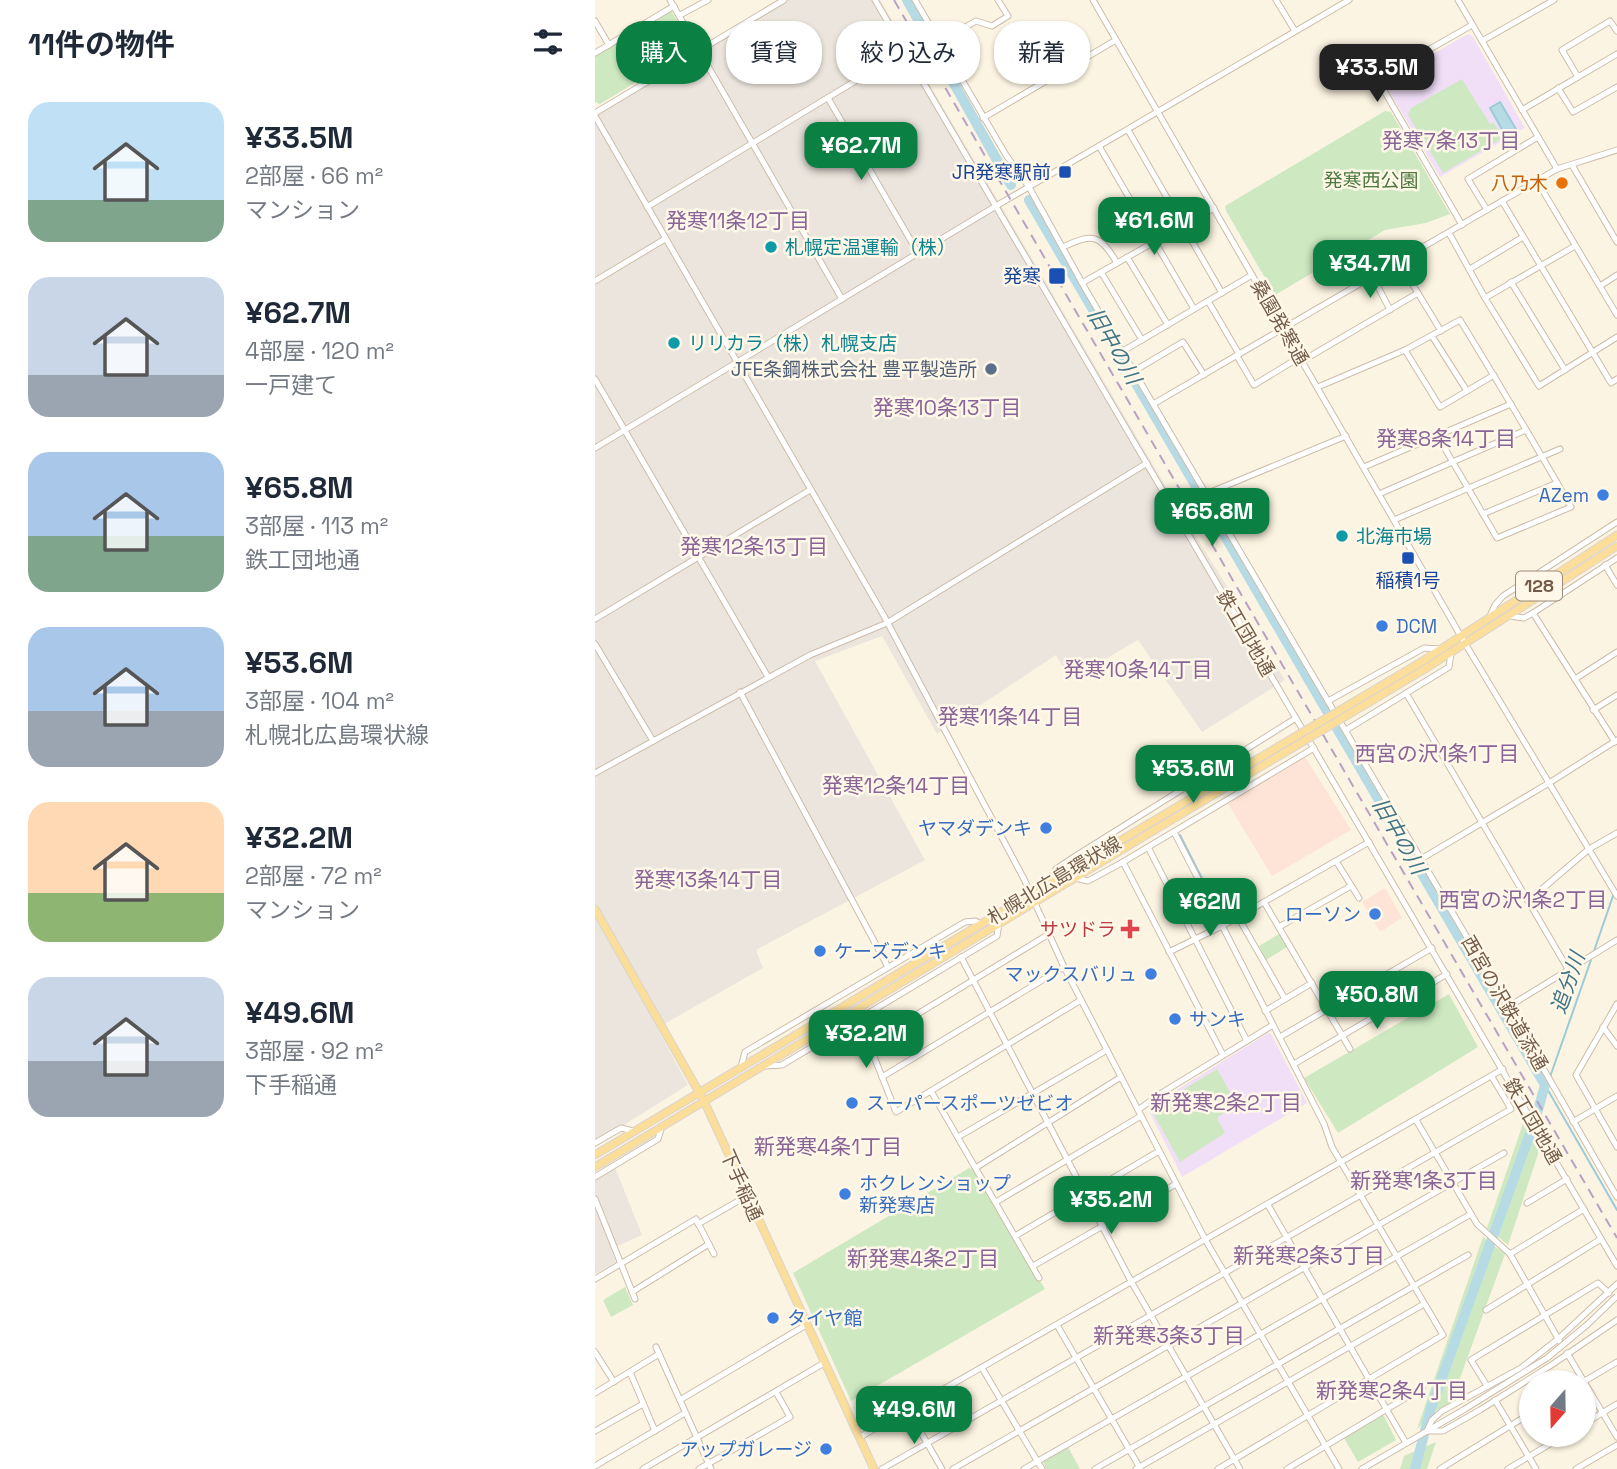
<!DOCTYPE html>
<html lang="ja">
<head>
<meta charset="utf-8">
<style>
  :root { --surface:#fff; --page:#f2f2f3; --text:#1f2937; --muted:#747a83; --accent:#0b8043 }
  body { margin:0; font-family:"Space Grotesk","Noto Sans JP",sans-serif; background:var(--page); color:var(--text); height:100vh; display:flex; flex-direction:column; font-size:26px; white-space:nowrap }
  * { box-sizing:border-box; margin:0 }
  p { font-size:23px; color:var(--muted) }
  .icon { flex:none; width:38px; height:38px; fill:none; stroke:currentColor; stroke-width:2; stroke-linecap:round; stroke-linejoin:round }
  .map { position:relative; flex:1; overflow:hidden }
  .panel { display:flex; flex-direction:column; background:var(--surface); width:595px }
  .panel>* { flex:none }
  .hud { position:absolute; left:21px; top:21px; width:665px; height:63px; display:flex; gap:14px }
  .needle { width:46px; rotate:200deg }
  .fabs { position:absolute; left:924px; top:1370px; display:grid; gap:14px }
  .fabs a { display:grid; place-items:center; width:77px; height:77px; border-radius:50%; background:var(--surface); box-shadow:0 2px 5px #0004; font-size:35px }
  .price { position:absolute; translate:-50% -60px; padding:0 16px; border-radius:14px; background:var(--accent); color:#fff; font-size:23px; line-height:46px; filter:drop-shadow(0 2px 4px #0008) }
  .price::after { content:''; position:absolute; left:50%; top:42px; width:21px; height:16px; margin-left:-10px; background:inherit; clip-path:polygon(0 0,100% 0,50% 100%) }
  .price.active { background:#222; color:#fff }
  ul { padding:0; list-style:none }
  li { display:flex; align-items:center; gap:21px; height:175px; padding:0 28px }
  li span { display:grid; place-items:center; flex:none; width:196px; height:140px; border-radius:21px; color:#555 }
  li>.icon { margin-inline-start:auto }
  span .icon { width:84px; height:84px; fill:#fffc; stroke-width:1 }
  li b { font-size:30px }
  h2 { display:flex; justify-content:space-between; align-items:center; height:84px; padding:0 28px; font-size:30px }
  .tag { padding:0 24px; border-radius:28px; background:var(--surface); box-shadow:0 2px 5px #0004; font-size:24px; line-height:63px }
  .tag.active { background:var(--accent); color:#fff }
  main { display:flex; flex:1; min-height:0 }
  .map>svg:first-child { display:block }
  .commercial { fill:#fde4d6 }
  .industrial { fill:#ebe5dd }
  .education { fill:#f1dff8 }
  .green { fill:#cee9c1 }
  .water { fill:#b7dbe5; stroke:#9dcad7; stroke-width:2 }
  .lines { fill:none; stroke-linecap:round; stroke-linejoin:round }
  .stream { stroke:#9dcad7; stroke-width:2 }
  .river { stroke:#b7dbe5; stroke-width:10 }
  .minor-casing { stroke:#cdbca9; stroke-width:7 }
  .major-casing { stroke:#dbd4d0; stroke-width:9 }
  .minor { stroke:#fff; stroke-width:5 }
  .major { stroke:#fbde9a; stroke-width:7 }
  .rail { stroke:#b7a1c5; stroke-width:2; stroke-dasharray:10 7; stroke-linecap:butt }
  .minor-bridge-casing { stroke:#cdbca9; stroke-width:7; stroke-linecap:butt }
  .major-bridge-casing { stroke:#dbd4d0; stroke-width:9; stroke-linecap:butt }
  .minor-bridge { stroke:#fff; stroke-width:5 }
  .major-bridge { stroke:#fbde9a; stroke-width:7 }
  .transit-dot { fill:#1a4fb4; stroke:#fff8e8; stroke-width:2.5 }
  .food-dot { fill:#e8710a; stroke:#fff8e8; stroke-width:2.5 }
  .culture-dot { fill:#0f9aa8; stroke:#fff8e8; stroke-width:2.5 }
  .service-dot { fill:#5c6f8a; stroke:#fff8e8; stroke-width:2.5 }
  .shop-dot { fill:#3f7fe0; stroke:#fff8e8; stroke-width:2.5 }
  .health-dot { fill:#e0444e; stroke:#fff8e8; stroke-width:2.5 }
  .labels { text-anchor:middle; stroke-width:5; stroke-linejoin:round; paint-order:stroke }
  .shield { fill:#fff8e8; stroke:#9e8a79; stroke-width:2 }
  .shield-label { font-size:18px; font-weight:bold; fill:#745b49 }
  .transit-label { font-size:19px; fill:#164399; stroke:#fff8e8; text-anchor:end }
  .park-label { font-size:19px; fill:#4d7941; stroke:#fff8e8 }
  .food-label { font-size:19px; fill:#c56008; stroke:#fff8e8; text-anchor:end }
  .culture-label { font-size:19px; fill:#0d838f; stroke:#fff8e8; text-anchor:start }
  .street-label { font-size:19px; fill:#745b49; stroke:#fff8e8 }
  .service-label { font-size:19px; fill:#4e5e75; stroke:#fff8e8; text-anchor:end }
  .shop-label { font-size:19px; fill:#366cbe; stroke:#fff8e8; text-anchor:start }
  .health-label { font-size:19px; fill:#be3a42; stroke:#fff8e8; text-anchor:end }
  .neighbourhood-label { font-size:21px; fill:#8a6497; stroke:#fff8e8 }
  .water-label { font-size:21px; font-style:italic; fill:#427687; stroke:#fff8e8 }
</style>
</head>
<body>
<main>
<section class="panel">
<h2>11件の物件<svg class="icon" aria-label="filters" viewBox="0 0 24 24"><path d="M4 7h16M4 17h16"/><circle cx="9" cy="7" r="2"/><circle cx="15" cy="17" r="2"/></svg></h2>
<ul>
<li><span style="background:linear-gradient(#bfe0f5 70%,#7fa58c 0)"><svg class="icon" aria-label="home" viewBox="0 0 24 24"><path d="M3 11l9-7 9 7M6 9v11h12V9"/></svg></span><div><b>¥33.5M</b><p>2部屋 · 66 m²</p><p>マンション</p></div></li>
<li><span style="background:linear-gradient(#c9d6e8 70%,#9aa5b1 0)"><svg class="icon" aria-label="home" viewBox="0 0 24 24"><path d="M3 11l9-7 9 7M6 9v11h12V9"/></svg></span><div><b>¥62.7M</b><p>4部屋 · 120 m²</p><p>一戸建て</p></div></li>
<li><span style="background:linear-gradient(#a9c7e8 60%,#7fa58c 0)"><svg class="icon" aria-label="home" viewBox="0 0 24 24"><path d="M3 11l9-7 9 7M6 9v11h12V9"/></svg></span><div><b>¥65.8M</b><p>3部屋 · 113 m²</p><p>鉄工団地通</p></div></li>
<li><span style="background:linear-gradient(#a9c7e8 60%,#9aa5b1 0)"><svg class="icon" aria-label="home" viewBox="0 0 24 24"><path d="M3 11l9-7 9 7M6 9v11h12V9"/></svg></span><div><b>¥53.6M</b><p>3部屋 · 104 m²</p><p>札幌北広島環状線</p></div></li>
<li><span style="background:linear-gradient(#ffd9b3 65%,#8fb573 0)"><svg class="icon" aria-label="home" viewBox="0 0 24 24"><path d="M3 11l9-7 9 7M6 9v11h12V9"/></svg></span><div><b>¥32.2M</b><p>2部屋 · 72 m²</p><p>マンション</p></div></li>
<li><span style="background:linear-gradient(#c9d6e8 60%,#9aa5b1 0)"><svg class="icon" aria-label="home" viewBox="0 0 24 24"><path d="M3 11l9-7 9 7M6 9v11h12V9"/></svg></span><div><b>¥49.6M</b><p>3部屋 · 92 m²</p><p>下手稲通</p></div></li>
</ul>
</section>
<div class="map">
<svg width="1022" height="1469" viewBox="0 0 1022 1469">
  <rect width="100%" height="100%" fill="#fcf4e2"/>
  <g class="commercial">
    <polygon points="710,757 756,830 677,876 632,802"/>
    <polygon points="790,888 807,918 785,932 767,902"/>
  </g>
  <g class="industrial">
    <polygon points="182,0 285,0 587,514 690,680 607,732 543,640 475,680 461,655 342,734 287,636 220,661 330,860 161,950 168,968 62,1028 93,1085 0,1143 0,112"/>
    <polygon points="19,1165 47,1235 16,1249 21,1262 0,1274 0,1176"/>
  </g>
  <g class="education">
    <polygon points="873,34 878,37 930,128 845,177 791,86 794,79"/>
    <polygon points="673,1033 676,1034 712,1103 587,1177 554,1111 558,1105"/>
  </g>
  <g class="green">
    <polygon points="76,11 98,45 97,48 5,104 0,102 0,56"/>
    <polygon points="867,79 895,124 899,123 908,138 848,173 813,115 816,108"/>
    <polygon points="790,111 796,112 855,214 831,223 790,230 680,295 631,211 630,206"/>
    <polygon points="684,934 692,947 671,960 664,946"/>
    <polygon points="854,994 883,1047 743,1133 709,1078"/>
    <polygon points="622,1069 642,1104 622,1118 630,1133 585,1162 558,1113 562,1106"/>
    <polygon points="930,1118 946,1145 913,1245 892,1228"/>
    <polygon points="374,1168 377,1169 450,1289 256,1401 198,1273"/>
    <polygon points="888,1237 910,1254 856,1403 842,1410 822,1429"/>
    <polygon points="30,1287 38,1305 16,1317 8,1300"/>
    <polygon points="787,1415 789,1416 801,1440 763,1462 749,1438"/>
    <polygon points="841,1442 832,1469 805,1469 809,1456"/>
    <polygon points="473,1447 485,1469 451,1469 448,1461"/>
  </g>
  <polygon class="water" points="905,102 921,129 910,135 895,108"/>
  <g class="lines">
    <g class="stream">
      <polyline points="585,835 622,908"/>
      <polyline points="999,951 1019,893"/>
      <polyline points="955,1077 996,960"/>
      <polyline points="950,1085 1022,1210"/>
    </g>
    <g class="river">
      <polyline points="312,0 416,185"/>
      <polyline points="434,200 950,1085 941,1117 836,1408 820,1469"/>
    </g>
    <g class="minor-casing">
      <g id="minor">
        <polyline points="75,0 247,299"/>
        <polyline points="280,0 1022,1266"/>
        <polyline points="320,0 411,155 434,187 491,290 913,1007 1022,1197"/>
        <polyline points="498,0 871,645 1022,896"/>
        <polyline points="681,0 700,31"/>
        <polyline points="863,0 962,169"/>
        <polyline points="85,15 113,0"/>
        <polyline points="0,21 14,45"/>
        <polyline points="887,41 959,0"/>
        <polyline points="344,42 381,21 397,26 413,16 403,0"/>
        <polyline points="0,53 79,6"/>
        <polyline points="983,77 967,50 1015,21 1022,31"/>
        <polyline points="963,88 978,112 1022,87"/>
        <polyline points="233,98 323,253"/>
        <polyline points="927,110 1022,54"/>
        <polyline points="0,113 189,0"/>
        <polyline points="0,116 289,616 429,879 469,967 611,1241 744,1469"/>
        <polyline points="388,118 521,40"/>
        <polyline points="533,130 627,293"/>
        <polyline points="504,146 599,309"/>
        <polyline points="977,165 1022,242"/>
        <polyline points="942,181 1022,315"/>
        <polyline points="907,201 1016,383 1022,379"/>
        <polyline points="52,207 310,51"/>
        <polyline points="892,210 873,179 943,137"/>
        <polyline points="867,225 784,82 786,77 877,25"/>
        <polyline points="854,233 890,298 944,386 1022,337"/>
        <path d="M468,247C498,233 505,234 522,263"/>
        <polyline points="532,257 573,325"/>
        <polyline points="804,262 846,331"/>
        <polyline points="875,269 928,237"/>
        <polyline points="506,272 547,340"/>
        <polyline points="778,277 795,310"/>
        <polyline points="0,281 70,239"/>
        <polyline points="916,282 970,370"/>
        <polyline points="487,283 619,208"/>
        <polyline points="1005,286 1022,275"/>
        <polyline points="890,298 980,246"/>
        <polyline points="613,301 644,354"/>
        <polyline points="837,336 872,391"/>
        <polyline points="528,351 657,275"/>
        <polyline points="642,356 659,385 705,357"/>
        <polyline points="707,361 823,293"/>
        <polyline points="539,371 588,342 609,375"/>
        <polyline points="0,379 173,677"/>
        <polyline points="723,387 810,350"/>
        <polyline points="560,403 962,169 1022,150"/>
        <path d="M842,435L902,538L976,507C940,444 903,382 865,320L810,350L845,407L899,375"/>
        <polyline points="0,448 401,206 754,0"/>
        <polyline points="769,467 916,404"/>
        <polyline points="611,494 751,436"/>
        <polyline points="784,494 931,430"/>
        <polyline points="888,514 962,483"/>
        <polyline points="799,520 965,449"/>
        <polyline points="1010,565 1022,585"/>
        <polyline points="938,613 1020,742"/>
        <polyline points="895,616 900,605 908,596 1022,522"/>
        <polyline points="915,616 929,618 938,613 1022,558"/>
        <polyline points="0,619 215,490"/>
        <polyline points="0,644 58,741"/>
        <polyline points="980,679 1022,652"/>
        <polyline points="145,692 293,967"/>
        <polyline points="811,693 973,969"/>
        <polyline points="733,701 829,648 846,649"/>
        <polyline points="998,710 1022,695"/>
        <polyline points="751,730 854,667 856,654"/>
        <polyline points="0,773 215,655 292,623 552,463"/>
        <polyline points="579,832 729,1124 737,1147 848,1335 623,1469"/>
        <polyline points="553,847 652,1041"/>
        <polyline points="826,859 954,783 1022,740"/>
        <polyline points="741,861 764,898"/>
        <polyline points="528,862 628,1055"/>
        <polyline points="480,878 493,881 528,862 719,748"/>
        <polyline points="454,883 461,869 479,857 701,718"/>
        <polyline points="933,901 994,849 1022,833"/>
        <polyline points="669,902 755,1049"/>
        <polyline points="643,917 690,999"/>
        <polyline points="684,927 756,886"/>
        <polyline points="574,952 627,926 774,842"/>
        <polyline points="366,957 537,1283 645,1469"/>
        <polyline points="1022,1004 981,1075 1022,1147"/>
        <polyline points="913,1007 1022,940"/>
        <polyline points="670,1011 717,983"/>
        <polyline points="264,1019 301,1112 486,1000"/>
        <polyline points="1008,1027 1022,1046"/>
        <polyline points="685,1037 837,948"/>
        <polyline points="275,1043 454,934"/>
        <polyline points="699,1064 852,974"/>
        <polyline points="170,1066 187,1065 402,936 404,924"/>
        <polyline points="146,1067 150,1052 370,922 380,921 386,924"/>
        <polyline points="287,1077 469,967"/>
        <polyline points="336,1091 444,1278"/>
        <polyline points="543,1110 565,1094 678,1025"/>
        <polyline points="821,1120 882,1224 915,1254 965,1342"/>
        <polyline points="978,1122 1022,1096"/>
        <polyline points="363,1137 512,1050"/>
        <polyline points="0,1143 26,1128 38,1131"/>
        <polyline points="382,1167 526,1077"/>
        <polyline points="0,1177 63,1139 67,1126"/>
        <polyline points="0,1199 40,1299"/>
        <polyline points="401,1202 546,1116"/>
        <polyline points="932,1203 972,1179"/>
        <polyline points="673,1205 811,1443"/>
        <polyline points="103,1224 152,1196"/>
        <polyline points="420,1236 564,1151"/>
        <polyline points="915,1254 989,1209"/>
        <polyline points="438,1266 581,1184"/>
        <polyline points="0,1279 101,1219 119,1254"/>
        <polyline points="1022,1284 963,1339 926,1368 847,1411 837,1420 832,1431 848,1431 885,1410 958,1364 1022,1320"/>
        <polyline points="37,1292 114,1244"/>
        <polyline points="891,1310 1006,1239"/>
        <polyline points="462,1325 545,1468"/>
        <polyline points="61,1347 116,1469"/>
        <polyline points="0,1352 19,1382"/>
        <polyline points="972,1353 1022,1437"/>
        <polyline points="387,1368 447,1469"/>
        <polyline points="35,1372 60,1431"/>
        <polyline points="988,1382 1022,1362"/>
        <polyline points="892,1386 876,1360 1003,1283 1014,1293"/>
        <polyline points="0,1393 64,1354"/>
        <polyline points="85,1400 211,1325"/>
        <polyline points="900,1400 941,1469"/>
        <polyline points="313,1410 347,1469"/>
        <polyline points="989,1424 1022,1404"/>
        <polyline points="0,1431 48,1404"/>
        <polyline points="265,1437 908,1069"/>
        <polyline points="0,1466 90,1413"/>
        <polyline points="48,1469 229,1363"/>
        <polyline points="104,1469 195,1417 181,1392"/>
        <polyline points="287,1469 916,1109 897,1077"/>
        <polyline points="358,1469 909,1153"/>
        <polyline points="429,1469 876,1214"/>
        <polyline points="500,1469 873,1255"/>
        <polyline points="541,1469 829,1304"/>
        <polyline points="692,1469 827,1388"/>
        <polyline points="767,1469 870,1409"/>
        <polyline points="845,1469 936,1413"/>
        <polyline points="913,1469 970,1435"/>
        <polyline points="981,1469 1022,1445"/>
      </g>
    </g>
    <g class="major-casing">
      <g id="major">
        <polyline points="826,662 1022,535"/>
        <polyline points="830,669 1022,546"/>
        <polyline points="0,909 109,1101 279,1469"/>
        <polyline points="0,1155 553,824"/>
        <polyline points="0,1167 558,831"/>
      </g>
    </g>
    <use href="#minor" class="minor"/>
    <use href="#major" class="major"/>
    <polyline class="rail" points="299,0 1022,1238"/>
    <g class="minor-bridge-casing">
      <polyline id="minor-bridge" points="870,1409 952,1358 993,1324 1022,1296"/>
    </g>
    <g class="major-bridge-casing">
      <g id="major-bridge">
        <polyline points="553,824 826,662"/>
        <polyline points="558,831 830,669"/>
      </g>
    </g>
    <use href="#minor-bridge" class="minor-bridge"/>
    <use href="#major-bridge" class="major-bridge"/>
  </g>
  <g class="transit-dot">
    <rect x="463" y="165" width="14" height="14" rx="3.5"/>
    <rect x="453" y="267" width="18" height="18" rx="3.5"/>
    <rect x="806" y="551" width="14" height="14" rx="3.5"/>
  </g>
  <circle class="food-dot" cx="967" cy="183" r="7"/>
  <g class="culture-dot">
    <circle cx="176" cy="247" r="7"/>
    <circle cx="79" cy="343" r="7"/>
    <circle cx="747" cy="536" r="7"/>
  </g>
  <circle class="service-dot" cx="396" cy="369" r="7"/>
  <g class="shop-dot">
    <circle cx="1008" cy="495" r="7"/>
    <circle cx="787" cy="626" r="7"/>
    <circle cx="451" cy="828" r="7"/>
    <circle cx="780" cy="914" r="7"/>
    <circle cx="225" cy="951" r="7"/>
    <circle cx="556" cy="974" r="7"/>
    <circle cx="580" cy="1019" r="7"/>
    <circle cx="257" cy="1103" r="7"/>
    <circle cx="250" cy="1194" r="7"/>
    <circle cx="178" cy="1318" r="7"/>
    <circle cx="231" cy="1449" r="7"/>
  </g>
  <path class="health-dot" d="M531.5 918.5h7v7h7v7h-7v7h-7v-7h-7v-7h7z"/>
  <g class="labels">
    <rect class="shield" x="921" y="571.5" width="46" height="29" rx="5"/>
    <g class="shield-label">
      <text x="944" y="592">128</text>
    </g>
    <g class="transit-label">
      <text x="456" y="179">JR発寒駅前</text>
      <text x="446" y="283">発寒</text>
      <text x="813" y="587" text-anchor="middle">稲積1号</text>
    </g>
    <g class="park-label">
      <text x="776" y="187">発寒西公園</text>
    </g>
    <g class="food-label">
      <text x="953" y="190">八乃木</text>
    </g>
    <g class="culture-label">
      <text x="190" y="254">札幌定温運輸（株）</text>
      <text x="93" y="350">リリカラ（株）札幌支店</text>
      <text x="761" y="543">北海市場</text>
    </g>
    <g class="street-label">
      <text transform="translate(685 322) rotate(60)" y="7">桑園発寒通</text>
      <text transform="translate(651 633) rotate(60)" y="7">鉄工団地通</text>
      <text transform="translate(459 880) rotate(-31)" y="7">札幌北広島環状線</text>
      <text transform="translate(910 1003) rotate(60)" y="7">西宮の沢鉄道添通</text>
      <text transform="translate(938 1121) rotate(60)" y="7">鉄工団地通</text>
      <text transform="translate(147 1185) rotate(66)" y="7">下手稲通</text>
    </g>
    <g class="service-label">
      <text x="382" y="376">JFE条鋼株式会社 豊平製造所</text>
    </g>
    <g class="shop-label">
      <text x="994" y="502" text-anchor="end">AZem</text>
      <text x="801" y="633">DCM</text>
      <text x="437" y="835" text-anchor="end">ヤマダデンキ</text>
      <text x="766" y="921" text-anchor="end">ローソン</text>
      <text x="239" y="958">ケーズデンキ</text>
      <text x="542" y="981" text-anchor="end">マックスバリュ</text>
      <text x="594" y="1026">サンキ</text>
      <text x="271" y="1110">スーパースポーツゼビオ</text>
      <text x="264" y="1190">ホクレンショップ<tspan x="264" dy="22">新発寒店</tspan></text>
      <text x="192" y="1325">タイヤ館</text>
      <text x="217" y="1456" text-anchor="end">アップガレージ</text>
    </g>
    <g class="health-label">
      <text x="521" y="936">サツドラ</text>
    </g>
    <g class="neighbourhood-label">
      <text x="856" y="148">発寒7条13丁目</text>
      <text x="143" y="228">発寒11条12丁目</text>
      <text x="352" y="415">発寒10条13丁目</text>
      <text x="851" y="446">発寒8条14丁目</text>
      <text x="159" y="554">発寒12条13丁目</text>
      <text x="543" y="677">発寒10条14丁目</text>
      <text x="415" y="724">発寒11条14丁目</text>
      <text x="842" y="761">西宮の沢1条1丁目</text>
      <text x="301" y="793">発寒12条14丁目</text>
      <text x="113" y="887">発寒13条14丁目</text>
      <text x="928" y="907">西宮の沢1条2丁目</text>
      <text x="631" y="1110">新発寒2条2丁目</text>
      <text x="233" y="1154">新発寒4条1丁目</text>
      <text x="829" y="1188">新発寒1条3丁目</text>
      <text x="714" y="1263">新発寒2条3丁目</text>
      <text x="328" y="1266">新発寒4条2丁目</text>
      <text x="574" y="1343">新発寒3条3丁目</text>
      <text x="797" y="1398">新発寒2条4丁目</text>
    </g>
    <g class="water-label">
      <text transform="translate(519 346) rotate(60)" y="7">旧中の川</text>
      <text transform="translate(804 836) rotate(60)" y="7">旧中の川</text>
      <text transform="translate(973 983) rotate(-71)" y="7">追分川</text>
    </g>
  </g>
</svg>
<div class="fabs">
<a><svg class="needle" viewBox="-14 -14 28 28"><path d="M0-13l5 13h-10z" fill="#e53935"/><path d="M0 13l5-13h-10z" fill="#747a83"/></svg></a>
</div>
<b class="price active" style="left:782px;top:104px">¥33.5M</b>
<b class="price" style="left:266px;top:182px">¥62.7M</b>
<b class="price" style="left:559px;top:257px">¥61.6M</b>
<b class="price" style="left:775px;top:300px">¥34.7M</b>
<b class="price" style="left:617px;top:548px">¥65.8M</b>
<b class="price" style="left:598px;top:805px">¥53.6M</b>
<b class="price" style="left:615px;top:938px">¥62M</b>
<b class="price" style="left:782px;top:1031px">¥50.8M</b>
<b class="price" style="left:271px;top:1070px">¥32.2M</b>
<b class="price" style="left:516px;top:1236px">¥35.2M</b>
<b class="price" style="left:319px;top:1446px">¥49.6M</b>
<div class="hud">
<a class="tag active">購入</a>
<a class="tag">賃貸</a>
<a class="tag">絞り込み</a>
<a class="tag">新着</a>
</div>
</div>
</main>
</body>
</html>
